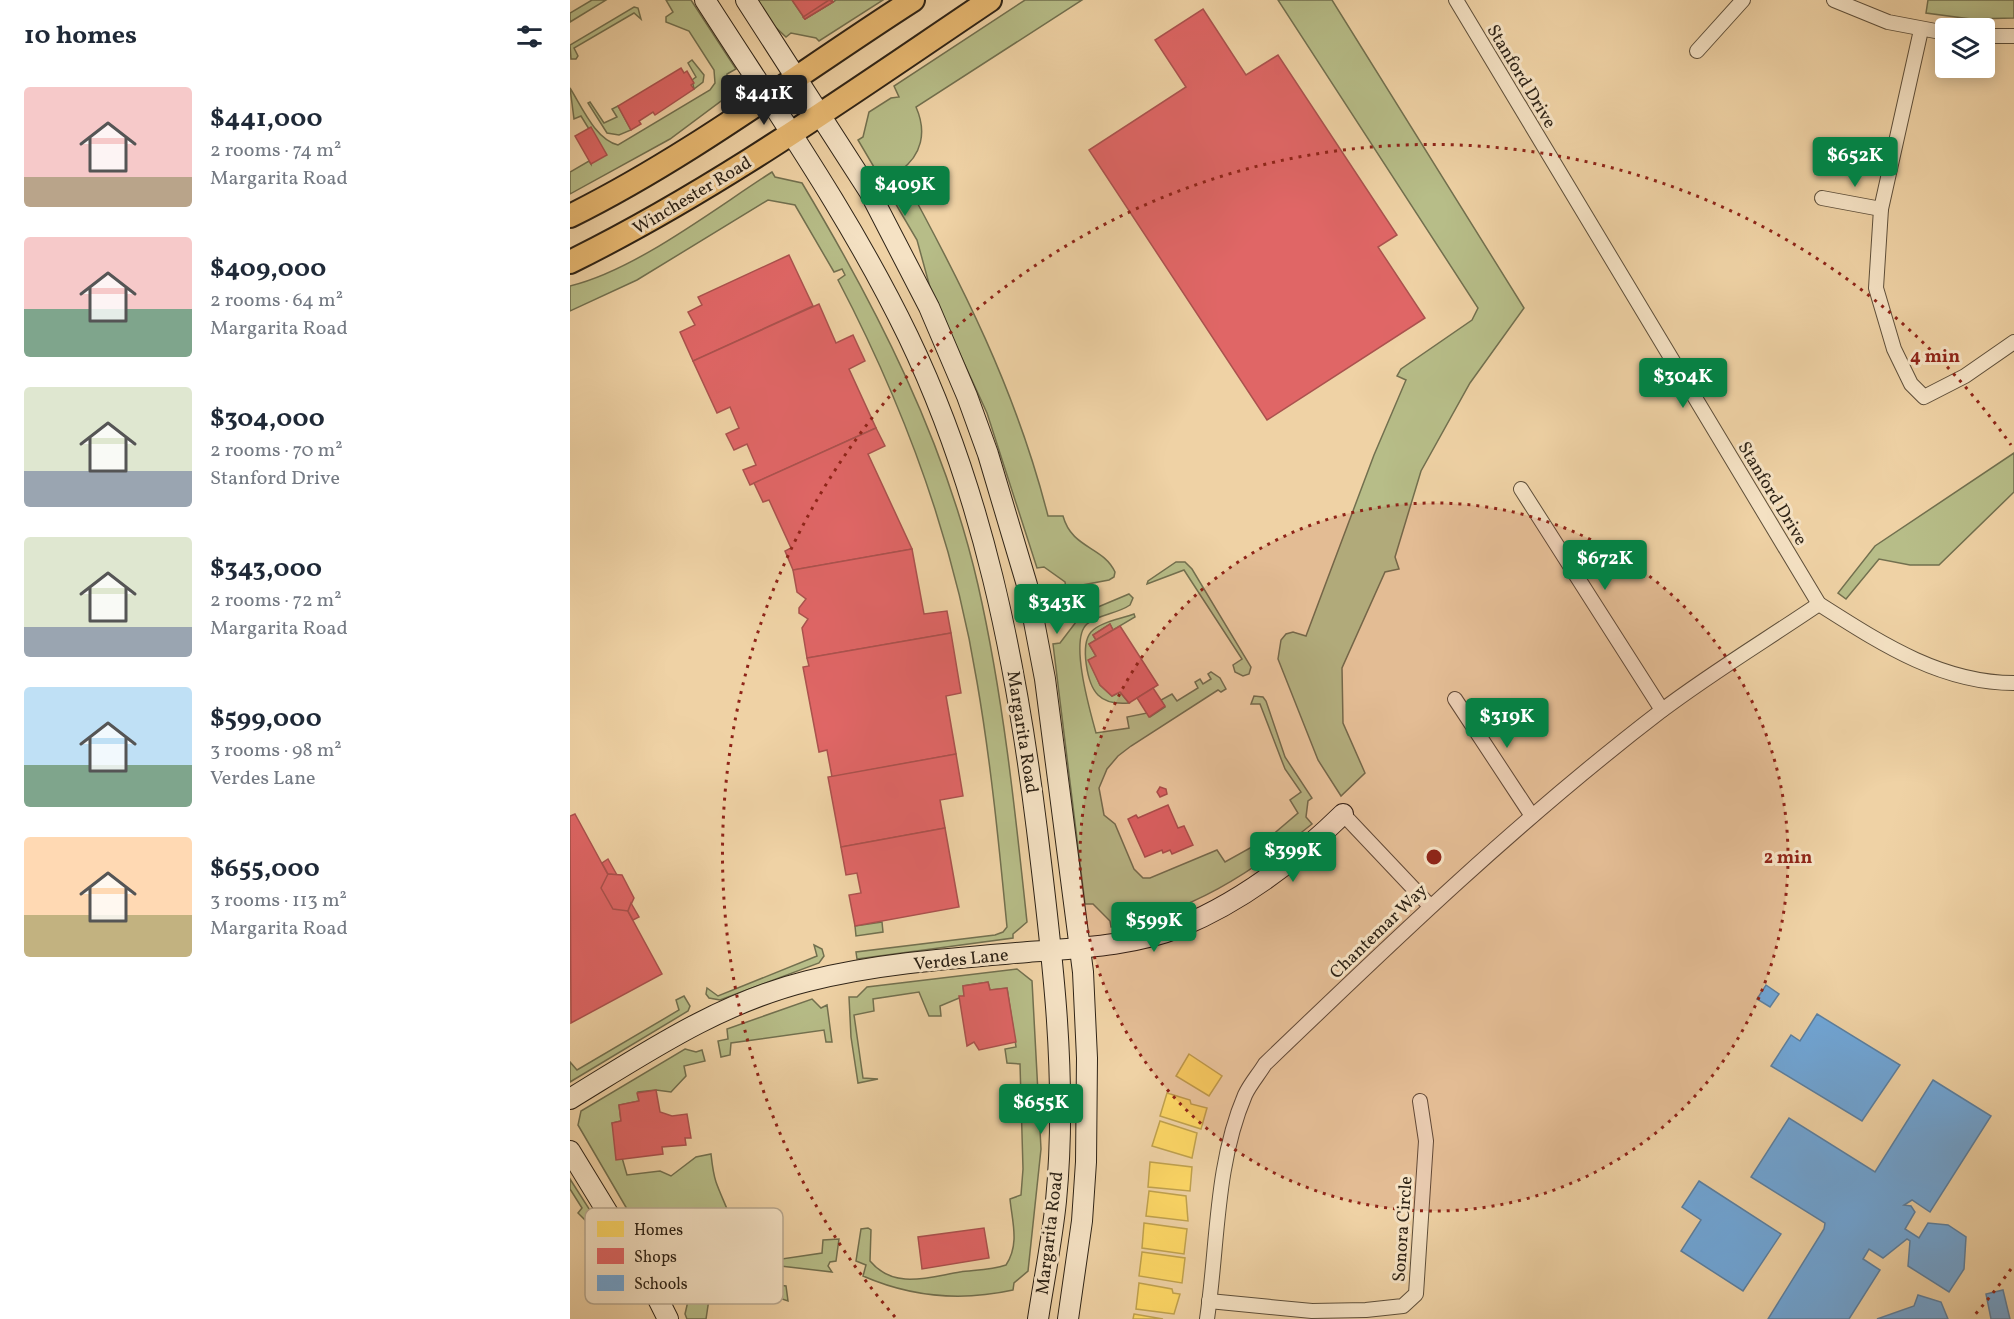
<!DOCTYPE html>
<html lang="en">
<head>
<meta charset="utf-8">
<style>
  :root { --surface:#fff; --page:#f2f2f3; --text:#1f2937; --muted:#747a83; --accent:#0b8043 }
  body { margin:0; font-family:Vollkorn,serif; background:var(--page); color:var(--text); height:100vh; display:flex; flex-direction:column; font-size:22px; white-space:nowrap }
  * { box-sizing:border-box; margin:0 }
  p { font-size:20px; color:var(--muted) }
  .icon { flex:none; width:33px; height:33px; fill:none; stroke:currentColor; stroke-width:2; stroke-linecap:round; stroke-linejoin:round }
  .map { position:relative; flex:1; overflow:hidden }
  .sheet { display:flex; flex-direction:column; background:var(--surface); width:570px }
  .sheet>* { flex:none }
  .tools { position:absolute; left:1365px; top:18px; display:grid; gap:12px }
  .tools a { display:grid; place-items:center; width:60px; height:60px; border-radius:6px; background:var(--surface); box-shadow:0 3px 15px #0003; font-size:30px }
  .price { position:absolute; translate:-50% -51px; padding:0 14px; border-radius:6px; background:var(--accent); color:#fff; font-size:20px; line-height:39px; filter:drop-shadow(0 2px 3px #0008) }
  .price::after { content:''; position:absolute; left:50%; top:36px; width:18px; height:14px; margin-left:-9px; background:inherit; clip-path:polygon(0 0,100% 0,50% 100%) }
  .price.active { background:#222; color:#fff }
  ul { padding:0; list-style:none }
  li { display:flex; align-items:center; gap:18px; height:150px; padding:0 24px }
  li span { display:grid; place-items:center; flex:none; width:168px; height:120px; border-radius:6px; color:#555 }
  li>.icon { margin-inline-start:auto }
  span .icon { width:72px; height:72px; fill:#fffc; stroke-width:1 }
  li b { font-size:26px }
  h2 { display:flex; justify-content:space-between; align-items:center; height:72px; padding:0 24px; font-size:26px }
  main { display:flex; flex:1; min-height:0 }
  .map>svg:first-child { display:block }
  .green { fill:#b7bd88; stroke:#72704f; stroke-width:1.5 }
  .homes { fill:#ffd966; stroke:#c0a24e; stroke-width:1.5 }
  .shops { fill:#e06666; stroke:#ab524e; stroke-width:1.5 }
  .schools { fill:#6fa8dc; stroke:#5c80a1; stroke-width:1.5 }
  .lines { fill:none; stroke-linecap:round; stroke-linejoin:round }
  .street-casing { stroke:#5e4f3a; stroke-width:16 }
  .secondary-casing { stroke:#2e2316; stroke-width:22 }
  .primary-casing { stroke:#2e2316; stroke-width:26 }
  .street { stroke:#f5e2c4; stroke-width:14 }
  .secondary { stroke:#f5e2c4; stroke-width:20 }
  .primary { stroke:#e8b972; stroke-width:22 }
  .ring { fill:none; stroke:#8f2418; stroke-width:3; stroke-dasharray:3 6 }
  .labels { text-anchor:middle; stroke-width:6; stroke-linejoin:round; paint-order:stroke }
  .street-label { font-size:18px; fill:#2e2316; stroke:#f5e2c4 }
  .key { fill:#f5e2c4; stroke:#b9a990; stroke-width:1.5 }
  .key-label { font-size:16px; fill:#2e2316 }
  .centre { fill:#8f2418; stroke:#f5e2c4; stroke-width:3 }
  .ring-label { font-size:18px; text-anchor:middle; font-weight:bold; fill:#8f2418; stroke:#f5e2c4; stroke-width:6; stroke-linejoin:round; paint-order:stroke }
</style>
</head>
<body>
<main>
<section class="sheet">
<h2>10 homes<svg class="icon" aria-label="filters" viewBox="0 0 24 24"><path d="M4 7h16M4 17h16"/><circle cx="9" cy="7" r="2"/><circle cx="15" cy="17" r="2"/></svg></h2>
<ul>
<li><span style="background:linear-gradient(#f6c9c9 75%,#b9a48a 0)"><svg class="icon" aria-label="home" viewBox="0 0 24 24"><path d="M3 11l9-7 9 7M6 9v11h12V9"/></svg></span><div><b>$441,000</b><p>2 rooms · 74 m²</p><p>Margarita Road</p></div></li>
<li><span style="background:linear-gradient(#f6c9c9 60%,#7fa58c 0)"><svg class="icon" aria-label="home" viewBox="0 0 24 24"><path d="M3 11l9-7 9 7M6 9v11h12V9"/></svg></span><div><b>$409,000</b><p>2 rooms · 64 m²</p><p>Margarita Road</p></div></li>
<li><span style="background:linear-gradient(#dfe7d0 70%,#9aa5b1 0)"><svg class="icon" aria-label="home" viewBox="0 0 24 24"><path d="M3 11l9-7 9 7M6 9v11h12V9"/></svg></span><div><b>$304,000</b><p>2 rooms · 70 m²</p><p>Stanford Drive</p></div></li>
<li><span style="background:linear-gradient(#dfe7d0 75%,#9aa5b1 0)"><svg class="icon" aria-label="home" viewBox="0 0 24 24"><path d="M3 11l9-7 9 7M6 9v11h12V9"/></svg></span><div><b>$343,000</b><p>2 rooms · 72 m²</p><p>Margarita Road</p></div></li>
<li><span style="background:linear-gradient(#bfe0f5 65%,#7fa58c 0)"><svg class="icon" aria-label="home" viewBox="0 0 24 24"><path d="M3 11l9-7 9 7M6 9v11h12V9"/></svg></span><div><b>$599,000</b><p>3 rooms · 98 m²</p><p>Verdes Lane</p></div></li>
<li><span style="background:linear-gradient(#ffd9b3 65%,#c2b280 0)"><svg class="icon" aria-label="home" viewBox="0 0 24 24"><path d="M3 11l9-7 9 7M6 9v11h12V9"/></svg></span><div><b>$655,000</b><p>3 rooms · 113 m²</p><p>Margarita Road</p></div></li>
</ul>
</section>
<div class="map">
<svg width="1444" height="1319" viewBox="0 0 1444 1319">
  <rect width="100%" height="100%" fill="#efd2a5"/>
  <filter id="stains"><feTurbulence type="fractalNoise" baseFrequency=".00333" numOctaves="4"/><feColorMatrix values="0 0 0 0 .2 0 0 0 0 .09 0 0 0 0 .02 0 0 0 .5 -.17"/></filter>
  <radialGradient id="worn" r=".72"><stop offset=".6" stop-color="#630" stop-opacity="0"/><stop offset="1" stop-color="#630" stop-opacity=".3"/></radialGradient>
  <g class="green">
    <polygon points="22,0 36,0 0,22 0,13"/>
    <path d="M96,0H121L166,69L157,74L155,98L100,139L0,194V172L19,161L21,164L19,129L11,116L4,119L0,88C12,107 25,139 48,145L140,90L145,83L144,70L119,31L96,22V17L103,12Z"/>
    <polygon points="186,0 222,0 235,19 266,0 313,0 249,41 246,38 221,33 216,37 202,24"/>
    <path d="M455,0H512L346,107C357,132 352,155 330,171C392,284 446,390 478,516H493C502,549 533,546 545,572L544,577L539,580L496,588L495,582L474,567L467,568L417,413L361,291L347,240L288,140L293,137L299,112L321,98L329,97L324,86Z"/>
    <polygon points="708,0 762,0 954,308 900,383 851,471 825,557 829,569 815,572 772,668 773,723 795,773 771,796 748,760 708,659 711,640 716,634 723,632 736,636 804,455 836,380 827,376 831,369 902,320 908,308"/>
    <polygon points="1358,0 1444,0 1444,18 1401,19 1356,13"/>
    <polygon points="64,7 68,8 71,19 64,13 4,48 8,56 6,59 1,59 0,45"/>
    <polygon points="122,60 134,75 133,82 124,89 122,80 126,77 118,63"/>
    <polygon points="20,102 34,123 47,117 42,109 48,106 61,130 49,135 37,133 18,103"/>
    <path d="M202,172L205,177L232,183C307,308 375,441 408,585C433,695 445,809 457,922L443,934V938L287,959L286,952L425,935L433,932L437,927C429,845 421,763 407,682C384,541 334,406 268,280L275,275L272,269L264,272L225,205L198,200L67,280L0,311V286C66,270 144,209 202,172Z"/>
    <polygon points="1444,453 1444,492 1369,565 1340,565 1309,559 1276,599 1268,593 1305,546"/>
    <polygon points="606,562 615,562 622,569 681,667 679,674 673,676 665,672 663,665 672,659 614,570 577,584 578,581"/>
    <path d="M559,594L563,598L560,605C547,614 529,614 517,624C499,639 520,711 526,733L559,728L557,717L577,713L580,717L595,707L591,700L602,694L607,701L628,688L625,682L630,679L633,684L641,679L638,674L641,672L650,678L656,689L651,692L648,690L561,746L548,756L537,769L529,788L534,815L545,824L564,869L573,878H580L647,850L655,862L700,837L728,813L720,800L731,792L715,769L690,704H681L684,696L693,697L696,701L715,757L742,798L738,801L736,817L742,824C681,873 620,913 541,927L540,921L523,904H515L483,644L490,643L506,622L505,613L528,607Z"/>
    <path d="M564,614L565,617L543,630L540,624L523,635L526,640L519,644L526,656L519,660L530,685L542,696L550,692L559,703C548,704 536,703 528,695C517,684 510,645 521,632C530,622 551,619 564,614Z"/>
    <polygon points="312,922 313,932 286,936 285,926"/>
    <polygon points="244,945 252,949 254,956 249,963 150,1000 139,998 136,994 137,988 148,996 247,956"/>
    <path d="M447,969L462,981L471,1149L458,1271L444,1283L443,1290C393,1301 341,1297 293,1276L296,1265L286,1261L291,1229L298,1228L301,1230L300,1261C324,1290 359,1277 390,1272C405,1270 421,1270 436,1265C450,1244 442,1221 440,1199L451,1195L453,1169L450,1064L437,1063L435,1049L446,1047L437,988L420,990L418,982L393,986L394,996L370,1006L371,1016H359L349,992L303,999L304,1011L284,1015L293,1078L308,1079L288,1083L281,1037L279,997H287L297,987Z"/>
    <polygon points="114,996 120,1006 118,1011 0,1082 0,1062 7,1070 109,1010 106,1000"/>
    <polygon points="242,999 251,1008 257,1005 262,1042 256,1042 254,1030 161,1043 160,1055 151,1057 148,1041 158,1039 157,1029"/>
    <path d="M115,1049L126,1052L132,1050L135,1061L114,1066L116,1076L101,1092L86,1090L68,1092L69,1101L49,1105L51,1121L42,1123L57,1175L90,1171L101,1176L126,1157L141,1154C142,1163 143,1173 146,1182C154,1205 172,1234 167,1260L159,1264L105,1276L103,1270L92,1269L8,1125L11,1111Z"/>
    <polygon points="0,1179 23,1215 16,1221 8,1213 12,1208 0,1189"/>
    <polygon points="269,1239 266,1261 260,1262 258,1266 262,1272 193,1264 186,1261 186,1249 208,1247 212,1259 252,1253 253,1240"/>
    <polygon points="181,1282 216,1286 218,1301 212,1299 211,1289 175,1290 174,1302 158,1302 158,1286"/>
    <polygon points="128,1290 137,1290 139,1299 136,1319 117,1319 115,1314 118,1301 115,1295"/>
  </g>
  <g class="homes">
    <polygon points="619,1054 652,1076 639,1096 606,1076"/>
    <polygon points="597,1093 620,1100 621,1104 637,1108 631,1129 590,1116"/>
    <polygon points="590,1121 627,1133 622,1158 582,1146"/>
    <polygon points="580,1162 622,1167 620,1191 578,1187"/>
    <polygon points="579,1191 616,1196 618,1221 576,1216"/>
    <polygon points="574,1223 617,1229 614,1254 572,1248"/>
    <polygon points="572,1252 615,1258 612,1283 569,1276"/>
    <polygon points="569,1283 602,1289 603,1293 610,1294 604,1314 566,1309"/>
    <polygon points="564,1314 593,1319 563,1319"/>
  </g>
  <g class="shops">
    <polygon points="222,0 262,0 263,2 235,19"/>
    <polygon points="259,0 263,2 235,19 233,17"/>
    <polygon points="633,9 676,75 708,55 827,235 808,247 855,318 697,420 519,150 616,87 585,40"/>
    <polygon points="111,68 114,73 117,71 124,83 121,85 124,89 85,115 83,112 69,121 71,124 61,130 48,106"/>
    <polygon points="21,127 37,155 21,164 5,136"/>
    <polygon points="219,255 243,306 123,361 110,332 125,325 118,312 132,305 128,297"/>
    <polygon points="249,304 266,343 283,335 295,361 279,369 306,428 180,485 173,470 186,465 177,444 164,450 156,434 169,428 160,407 147,413 123,361"/>
    <polygon points="306,428 315,446 298,454 342,549 223,570 215,551 221,548 199,500 193,502 184,483"/>
    <polygon points="342,549 354,614 377,611 381,633 237,658 232,628 238,619 229,613 229,608 236,599 227,592 223,570"/>
    <polygon points="540,624 543,630 526,640 523,635"/>
    <polygon points="550,626 588,685 559,703 550,692 542,696 530,685 518,660 526,656 519,644"/>
    <polygon points="381,633 391,693 376,696 386,754 262,777 257,750 249,752 233,667 239,666 237,658"/>
    <polygon points="583,688 595,706 579,717 567,698"/>
    <polygon points="386,754 393,796 370,800 375,828 271,847 258,777"/>
    <polygon points="590,787 596,789 597,794 590,797 587,792"/>
    <polygon points="598,805 608,828 614,826 623,845 602,854 600,850 593,853 592,850 575,857 558,819 566,815 568,818"/>
    <polygon points="5,814 92,974 1,1023 0,816"/>
    <polygon points="375,828 389,907 285,926 279,895 291,893 287,873 276,875 271,847"/>
    <polygon points="38,859 47,875 38,874 32,863"/>
    <polygon points="38,874 52,875 64,898 58,911 43,909 31,888"/>
    <polygon points="61,903 69,917 63,920 58,911"/>
    <polygon points="418,982 420,990 437,988 446,1042 409,1050 404,1042 397,1046 389,996 394,996 393,986"/>
    <polygon points="86,1090 90,1112 102,1116 117,1114 121,1138 115,1138 116,1145 92,1147 93,1154 46,1160 42,1123 51,1121 49,1105 69,1101 67,1093"/>
    <polygon points="414,1228 419,1258 352,1269 348,1237"/>
  </g>
  <g class="schools">
    <polygon points="1196,985 1209,994 1200,1007 1187,999"/>
    <polygon points="1247,1014 1330,1065 1292,1121 1201,1066 1221,1035 1230,1041"/>
    <polygon points="1363,1080 1421,1116 1360,1212 1342,1200 1334,1205 1341,1206 1345,1212 1335,1229 1349,1238 1358,1223 1378,1225 1396,1237 1394,1269 1379,1292 1338,1266 1340,1241 1337,1239 1313,1258 1299,1249 1293,1259 1310,1270 1279,1319 1198,1319 1254,1229 1255,1223 1181,1177 1219,1118 1305,1172"/>
    <polygon points="1129,1181 1211,1234 1173,1291 1111,1251 1131,1220 1112,1207"/>
    <polygon points="1433,1290 1440,1319 1421,1319 1416,1294"/>
    <polygon points="1348,1295 1371,1302 1378,1319 1307,1319 1344,1306"/>
  </g>
  <g class="lines">
    <g class="street-casing">
      <g id="street">
        <path d="M886,0L1249,604C1309,642 1370,683 1444,683"/>
        <polyline points="1264,0 1318,22 1376,33"/>
        <polyline points="1351,30 1311,209 1306,288 1324,349 1341,384 1354,397 1395,376 1444,342"/>
        <polyline points="1414,36 1444,36"/>
        <polyline points="1127,51 1173,0"/>
        <polyline points="1252,198 1311,209"/>
        <polyline points="951,489 1092,710"/>
        <polyline points="885,699 962,816"/>
        <polyline points="773,814 860,906"/>
        <polyline points="639,1301 742,1311 796,1310 833,1306 846,1294 856,1141 850,1101"/>
        <path d="M637,1319C648,1245 645,1165 675,1095C680,1084 689,1074 695,1064C823,941 950,819 1091,711C1141,673 1196,640 1249,604"/>
      </g>
    </g>
    <g class="secondary-casing">
      <g id="secondary">
        <path d="M135,0C206,111 281,218 338,336C413,492 446,660 467,830C482,952 498,1078 486,1201C482,1240 474,1280 468,1319"/>
        <polyline points="176,0 299,191 359,307 397,396 418,454 457,585 475,679 513,972 517,1058 516,1162 512,1221 498,1319"/>
        <path d="M0,1099C77,1052 149,1003 238,981C309,963 386,958 458,952C508,948 563,946 610,927C673,901 725,861 773,814"/>
        <polyline points="0,1151 77,1277 98,1319"/>
      </g>
    </g>
    <g class="primary-casing">
      <g id="primary">
        <path d="M0,216C121,156 229,73 343,0"/>
        <path d="M0,262C148,189 283,92 420,0"/>
      </g>
    </g>
    <use href="#street" class="street"/>
    <use href="#secondary" class="secondary"/>
    <use href="#primary" class="primary"/>
  </g>
  <circle cx="864" cy="857" r="354" fill="#8f2418" fill-opacity=".12"/>
  <g class="ring">
    <circle cx="864" cy="857" r="354"/>
    <path d="M1441 1269A709 709 0 0 1 1403 1317M325 1317A709 709 0 1 1 1441 445"/>
  </g>
  <g class="labels">
    <g class="street-label">
      <text transform="translate(952 76) rotate(59)" y="6">Stanford Drive</text>
      <text transform="translate(122 195) rotate(-31)" y="6">Winchester Road</text>
      <text transform="translate(1203 493) rotate(59)" y="6">Stanford Drive</text>
      <text transform="translate(453 732) rotate(81)" y="6">Margarita Road</text>
      <text transform="translate(808 931) rotate(-44)" y="6">Chantemar Way</text>
      <text transform="translate(391 959) rotate(-6)" y="6">Verdes Lane</text>
      <text transform="translate(832 1229) rotate(-86)" y="6">Sonora Circle</text>
      <text transform="translate(479 1233) rotate(-83)" y="6">Margarita Road</text>
    </g>
  </g>
  <rect x="15" y="1208" width="198" height="96" rx="9" class="key"/>
  <rect x="27" y="1221" width="27" height="16" fill="#ffd966"/>
  <rect x="27" y="1248" width="27" height="16" fill="#e06666"/>
  <rect x="27" y="1275" width="27" height="16" fill="#6fa8dc"/>
  <g class="key-label">
    <text x="64" y="1235">Homes</text>
    <text x="64" y="1262">Shops</text>
    <text x="64" y="1289">Schools</text>
  </g>
  <circle cx="864" cy="857" r="9" class="centre"/>
  <g class="ring-label">
    <text x="1365" y="362">4 min</text>
    <text x="1218" y="863">2 min</text>
  </g>
  <rect width="100%" height="100%" filter="url(#stains)"/>
  <rect width="100%" height="100%" fill="url(#worn)"/>
</svg>
<div class="tools">
<a><svg class="icon" aria-label="layers" viewBox="0 0 24 24"><path d="M12 4l9 5-9 5-9-5zM3 14l9 5 9-5"/></svg></a>
</div>
<b class="price active" style="left:194px;top:126px">$441K</b>
<b class="price" style="left:1285px;top:188px">$652K</b>
<b class="price" style="left:335px;top:217px">$409K</b>
<b class="price" style="left:1113px;top:409px">$304K</b>
<b class="price" style="left:1035px;top:591px">$672K</b>
<b class="price" style="left:487px;top:635px">$343K</b>
<b class="price" style="left:937px;top:749px">$319K</b>
<b class="price" style="left:723px;top:883px">$399K</b>
<b class="price" style="left:584px;top:953px">$599K</b>
<b class="price" style="left:471px;top:1135px">$655K</b>
</div>
</main>
</body>
</html>
